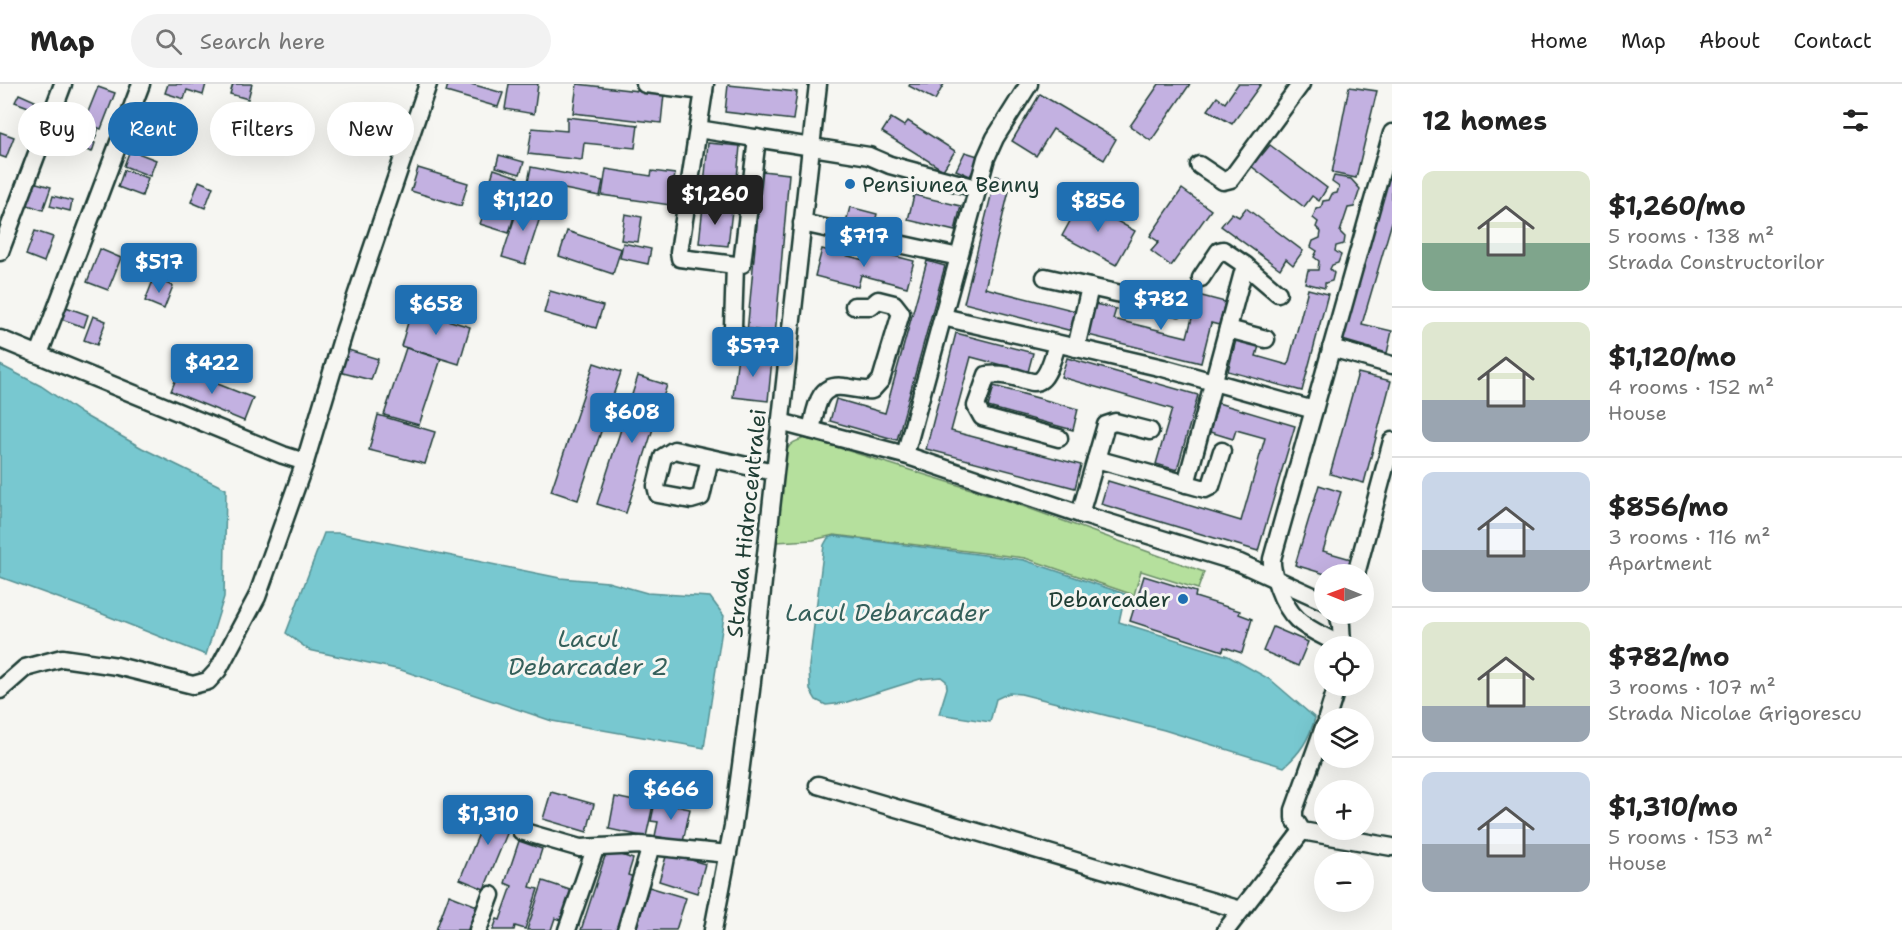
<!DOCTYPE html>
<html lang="en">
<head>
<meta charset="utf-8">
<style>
  :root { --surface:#fff; --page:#f2f2f2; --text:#222; --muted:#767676; --line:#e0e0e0; --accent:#1f6fb2 }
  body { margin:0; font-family:"Shantell Sans",sans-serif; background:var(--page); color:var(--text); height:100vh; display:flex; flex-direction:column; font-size:22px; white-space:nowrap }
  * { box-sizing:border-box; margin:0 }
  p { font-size:20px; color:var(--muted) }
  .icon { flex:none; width:33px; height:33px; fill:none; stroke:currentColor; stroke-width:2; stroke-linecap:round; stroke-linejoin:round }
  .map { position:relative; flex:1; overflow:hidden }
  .sheet { display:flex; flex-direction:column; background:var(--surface); width:510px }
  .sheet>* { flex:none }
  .hud { position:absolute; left:18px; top:18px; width:570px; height:54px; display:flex; gap:12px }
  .needle { width:39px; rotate:271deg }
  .controls { position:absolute; left:1314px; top:480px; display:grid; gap:12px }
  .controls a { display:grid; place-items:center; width:60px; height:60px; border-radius:50%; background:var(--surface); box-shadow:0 6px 24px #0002; font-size:30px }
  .price { position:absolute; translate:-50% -51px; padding:0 14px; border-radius:6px; background:var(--accent); color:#fff; font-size:20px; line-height:39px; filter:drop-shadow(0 2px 3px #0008) }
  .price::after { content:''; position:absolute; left:50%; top:36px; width:18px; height:14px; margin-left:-9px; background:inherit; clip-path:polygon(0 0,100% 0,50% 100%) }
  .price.current { background:#222; color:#fff }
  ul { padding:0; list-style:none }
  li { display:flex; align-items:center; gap:18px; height:150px; padding:0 30px }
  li+li { border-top:2px solid var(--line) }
  li span { display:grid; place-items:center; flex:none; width:168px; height:120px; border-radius:12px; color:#555 }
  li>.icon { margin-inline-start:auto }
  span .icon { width:72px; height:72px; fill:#fffc; stroke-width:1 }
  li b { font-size:26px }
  h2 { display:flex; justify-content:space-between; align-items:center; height:72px; padding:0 30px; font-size:26px }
  .tag { padding:0 21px; border-radius:27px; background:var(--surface); box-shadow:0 6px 24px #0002; font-size:21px; line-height:54px }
  .tag.current { background:var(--accent); color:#fff }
  header { display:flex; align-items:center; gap:36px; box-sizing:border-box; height:84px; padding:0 30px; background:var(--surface); border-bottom:2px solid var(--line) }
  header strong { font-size:28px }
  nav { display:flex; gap:33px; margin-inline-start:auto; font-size:21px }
  .search { width:420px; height:54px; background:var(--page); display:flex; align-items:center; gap:15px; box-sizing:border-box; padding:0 21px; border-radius:33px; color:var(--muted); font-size:22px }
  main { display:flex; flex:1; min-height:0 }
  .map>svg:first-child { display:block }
  .green { fill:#b5e09d; stroke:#6a8e68; stroke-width:1.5 }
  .water { fill:#78c8d0; stroke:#549092; stroke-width:1.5 }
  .building { fill:#c3b1e1; stroke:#1f3d34; stroke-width:1.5 }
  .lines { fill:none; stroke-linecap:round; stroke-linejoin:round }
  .minor-casing { stroke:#1f3d34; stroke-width:21 }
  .minor { stroke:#f6f6f2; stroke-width:16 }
  .poi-dot { fill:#1f6fb2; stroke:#f6f6f2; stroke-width:2 }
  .labels { text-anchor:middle; stroke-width:6; stroke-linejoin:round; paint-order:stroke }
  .poi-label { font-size:22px; fill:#1f3d34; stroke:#f6f6f2; text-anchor:start }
  .street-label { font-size:22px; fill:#1f3d34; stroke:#f6f6f2 }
  .water-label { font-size:24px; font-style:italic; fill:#35605b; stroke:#f6f6f2 }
</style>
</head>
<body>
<header>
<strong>Map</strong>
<div class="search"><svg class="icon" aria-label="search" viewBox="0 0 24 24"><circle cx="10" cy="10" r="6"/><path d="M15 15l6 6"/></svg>Search here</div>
<nav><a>Home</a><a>Map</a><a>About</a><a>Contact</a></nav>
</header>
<main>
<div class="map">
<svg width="1392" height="846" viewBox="0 0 1392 846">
  <rect width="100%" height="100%" fill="#f6f6f2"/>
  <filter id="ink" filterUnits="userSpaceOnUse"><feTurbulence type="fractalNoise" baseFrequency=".0167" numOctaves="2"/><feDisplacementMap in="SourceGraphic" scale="12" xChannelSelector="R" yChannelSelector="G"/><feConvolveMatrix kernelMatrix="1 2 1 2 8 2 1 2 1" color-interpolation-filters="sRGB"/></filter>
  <g filter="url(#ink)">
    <path class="green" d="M807,354L1003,415L1204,488L1198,505L1141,487L1134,511L1025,474L834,451L813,456L776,458L784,373C788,360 793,357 807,354Z"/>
    <g class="water">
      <polygon points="0,281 41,302 82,330 142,364 226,405 224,513 206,571 100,529 0,493"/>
      <polygon points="324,449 340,449 560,494 608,498 647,509 710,513 724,532 704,664 552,637 401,586 309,566 286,549"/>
      <path d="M835,452L1024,476L1125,510L1119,538L1228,572L1271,596L1315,634C1309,655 1301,668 1284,683L1164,646L1021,610L1009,609L996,615L990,638L939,630L947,604L946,597L941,593L920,595L844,619L826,621L816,616L810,606L809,582L824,461L828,454Z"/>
    </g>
    <g class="building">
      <polygon points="168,0 206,0 203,11 187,6 184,15 165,9"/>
      <polygon points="233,0 252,0 248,15 230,10"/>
      <polygon points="448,0 471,0 503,9 498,23 446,8"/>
      <polygon points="509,0 538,0 534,30 505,25"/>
      <polygon points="577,0 664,10 661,39 573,29"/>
      <polygon points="910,0 944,0 935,16 909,2"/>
      <polygon points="1159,0 1190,0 1151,57 1130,42"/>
      <polygon points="1238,0 1261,0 1232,40 1208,26 1217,13 1225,19"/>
      <polygon points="728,1 797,8 793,36 725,28"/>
      <polygon points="98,3 115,9 101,45 84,38"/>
      <polygon points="1349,3 1377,7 1356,94 1332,89"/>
      <polygon points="19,10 35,17 31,24 15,18"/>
      <polygon points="1040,10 1116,55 1104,76 1053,45 1036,72 1012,57"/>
      <polygon points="567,33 638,41 635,64 584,59 582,76 528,70 532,44 567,47"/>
      <polygon points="137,34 166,43 160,63 131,54"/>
      <polygon points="891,34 904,42 908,37 955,67 943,86 882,48"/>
      <polygon points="81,41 98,46 95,55 79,50"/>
      <polygon points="0,48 14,53 6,74 0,72"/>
      <polygon points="80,54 95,59 92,68 77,63"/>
      <polygon points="708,59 740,62 736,105 704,101"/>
      <polygon points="1270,61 1327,104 1319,117 1312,112 1304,123 1246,78 1256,65 1262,71"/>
      <polygon points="130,66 156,76 150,92 124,82"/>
      <polygon points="965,68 981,73 970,92 956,86"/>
      <polygon points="1392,68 1392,138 1362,240 1392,247 1387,269 1339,255"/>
      <polygon points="499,71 524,78 520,90 496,83"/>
      <polygon points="531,83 603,97 600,112 528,98"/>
      <polygon points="418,84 468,99 461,122 411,107"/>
      <polygon points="494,85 518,93 508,124 484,117"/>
      <polygon points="606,85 651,92 652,87 675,90 670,121 602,111"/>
      <polygon points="124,86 148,94 142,112 118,103"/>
      <polygon points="762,87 789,90 775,252 747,249"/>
      <polygon points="996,92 1012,95 985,204 1076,227 1072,247 964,219"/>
      <polygon points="1334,92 1351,95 1360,105 1354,123 1348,124 1340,148 1345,153 1344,160 1336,162 1335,167 1341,171 1338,179 1332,181 1330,185 1334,189 1332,197 1325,199 1325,204 1305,199 1308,186 1318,186 1319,177 1314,173 1317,167 1311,163 1313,157 1320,154 1321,148 1316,143 1318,138 1313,134 1316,125 1321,124 1323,117 1329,116 1332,110 1337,109 1339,103 1332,98"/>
      <polygon points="199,97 213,103 205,124 191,118"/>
      <polygon points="33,98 51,103 43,126 25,120"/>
      <polygon points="1182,105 1211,126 1171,182 1151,167 1159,158 1150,152"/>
      <polygon points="914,111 961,122 955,147 908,136"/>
      <polygon points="53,112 72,117 70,127 50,122"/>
      <polygon points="520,117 543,124 525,180 502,173"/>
      <polygon points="1081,117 1135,147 1116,181 1062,152"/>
      <polygon points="487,120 515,129 509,149 480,140"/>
      <polygon points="703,122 732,126 728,162 699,159"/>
      <polygon points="850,123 877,130 873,145 846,138"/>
      <polygon points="1246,124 1303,167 1293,181 1286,175 1280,185 1221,142 1232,129 1239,133"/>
      <polygon points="625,130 642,133 638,158 621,156"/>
      <polygon points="35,147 53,153 44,178 26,171"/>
      <polygon points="567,147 621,165 613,190 559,172"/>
      <polygon points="623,159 651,165 648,180 620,174"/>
      <polygon points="100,165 121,174 108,206 87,198"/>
      <polygon points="822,165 864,176 867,165 914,177 907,203 861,191 858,203 815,192"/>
      <polygon points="927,177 945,182 897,356 830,337 836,315 885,329"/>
      <polygon points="154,194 173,202 164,225 145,217"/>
      <polygon points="1308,205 1328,210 1302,307 1228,287 1236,256 1259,262 1256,272 1288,281"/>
      <polygon points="550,207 603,222 596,244 544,229"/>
      <polygon points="1198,211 1225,218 1219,241 1211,239 1201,279 1088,251 1095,220 1116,225 1113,235 1187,253"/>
      <polygon points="66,223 88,231 84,243 61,235"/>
      <polygon points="412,225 470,243 459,280 401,262"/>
      <polygon points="93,232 106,237 97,261 84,256"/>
      <polygon points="956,249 1033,269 1028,288 971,273 951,347 1081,381 1075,404 926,365"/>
      <polygon points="406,264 441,275 419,341 384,331"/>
      <polygon points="345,265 378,275 371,296 339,288"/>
      <polygon points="738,271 772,275 768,317 733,313"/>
      <polygon points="1067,274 1198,311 1177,386 1156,380 1172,325 1061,293"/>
      <polygon points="594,279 621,288 578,416 551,407"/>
      <polygon points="180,285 253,314 244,337 171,307"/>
      <polygon points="1358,289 1391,297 1364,399 1330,390"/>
      <polygon points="638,292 667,301 626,429 597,420"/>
      <polygon points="994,302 1078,325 1073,346 988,323"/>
      <polygon points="1218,319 1295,342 1258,467 1101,420 1108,397 1241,437 1265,354 1236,346 1233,355 1210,348"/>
      <polygon points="378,331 435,348 425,380 369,366"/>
      <polygon points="1319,401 1341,408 1323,467 1351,475 1346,490 1325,490 1295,481"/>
      <polygon points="1144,492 1196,508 1195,513 1240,527 1239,530 1252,535 1242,569 1224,563 1223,567 1130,537"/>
      <polygon points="1273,543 1308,558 1298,582 1263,567"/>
      <rect x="684" y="694" width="24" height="15"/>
      <polygon points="551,708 594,720 587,748 543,735"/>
      <polygon points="615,713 653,721 646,753 609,745"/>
      <polygon points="492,718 516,728 484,805 460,795"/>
      <polygon points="655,718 690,725 683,758 655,752 658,738 651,737"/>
      <polygon points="519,757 542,765 530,803 538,805 525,845 515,842 514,846 493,846 497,835 500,836 512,802 505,799"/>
      <polygon points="607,766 633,775 628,791 634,793 616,846 581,846"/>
      <polygon points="667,769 705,780 697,809 659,797"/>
      <polygon points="543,797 573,807 563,837 555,834 551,846 527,846"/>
      <polygon points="649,803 686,814 676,846 636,846"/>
      <polygon points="449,811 477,822 468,846 436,846"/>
    </g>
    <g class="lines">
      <g class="minor-casing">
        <g id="minor">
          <polyline points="645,0 704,7"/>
          <polyline points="705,0 679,168 680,174 735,181 742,180 757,54"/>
          <polyline points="698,45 869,72 890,81 976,104"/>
          <polyline points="1199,81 1223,97 1231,95 1301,0"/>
          <polyline points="802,139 959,173"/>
          <polyline points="0,168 63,0"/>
          <polyline points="735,181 733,243 735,249 741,253 789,262"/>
          <polyline points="1245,181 1278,209"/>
          <polyline points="1045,193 1179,223"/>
          <polyline points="943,233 1163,284 1314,326"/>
          <polyline points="1228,245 1266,255"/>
          <polyline points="0,255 283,371 305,378"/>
          <path d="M1057,260C1039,325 1033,286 987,291L976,322L982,333L1059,354"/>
          <polyline points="1076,264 1090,203"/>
          <polyline points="1331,264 1392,281"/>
          <polyline points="39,270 141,0"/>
          <polyline points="780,338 905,371 1080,430 1240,479 1324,517"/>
          <path d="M811,346C816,326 817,299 844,303C853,304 862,307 872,306L881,296L901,229L894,220L878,216L871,222H854"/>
          <polyline points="905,371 986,74 995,54 1029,0"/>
          <polyline points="710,374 701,413 691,416 658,410 656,402 663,373 674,366 774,388"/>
          <polyline points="1096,375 1205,405 1211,402 1222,367"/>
          <polyline points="1186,400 1245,181 1223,166 1219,167 1201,194"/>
          <polyline points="1080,430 1106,341 1115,338 1150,347"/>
          <polyline points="1356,490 1392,357"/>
          <polyline points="1338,530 1341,541 1342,562"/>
          <path d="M1342,562C1308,543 1292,542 1278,503C1275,493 1271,486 1272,475L1392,49"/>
          <polyline points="0,606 25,584 62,574 117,582 193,601 208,597 218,586 257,513 305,378 345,245 428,0"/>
          <polyline points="1327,634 1337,602"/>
          <polyline points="1324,643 1294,726 1294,734 1302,747 1392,763"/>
          <polyline points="818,701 1241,826"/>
          <polyline points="521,747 580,764 640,761 728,770"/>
          <polyline points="478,846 491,811"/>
          <polyline points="567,846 595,765"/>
          <polyline points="626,846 651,762"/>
          <polyline points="713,846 733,742 751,606 818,0"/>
          <polyline points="1226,846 1302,747"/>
        </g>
      </g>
      <use href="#minor" class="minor"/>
    </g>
  </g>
  <g class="poi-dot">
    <circle cx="850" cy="100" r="6"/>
    <circle cx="1183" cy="515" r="6"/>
  </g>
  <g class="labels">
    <g class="poi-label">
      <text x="862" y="108">Pensiunea Benny</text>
      <text x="1171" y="523" text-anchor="end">Debarcader</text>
    </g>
    <g class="street-label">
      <text transform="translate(746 439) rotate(-84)" y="8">Strada Hidrocentralei</text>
    </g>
    <g class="water-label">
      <text x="887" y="537">Lacul Debarcader</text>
      <text x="588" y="563">Lacul<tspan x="588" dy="28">Debarcader 2</tspan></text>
    </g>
  </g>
</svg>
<div class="controls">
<a><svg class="needle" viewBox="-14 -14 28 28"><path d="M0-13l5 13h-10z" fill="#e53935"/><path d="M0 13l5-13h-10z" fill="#767676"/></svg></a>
<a><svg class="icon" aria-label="locate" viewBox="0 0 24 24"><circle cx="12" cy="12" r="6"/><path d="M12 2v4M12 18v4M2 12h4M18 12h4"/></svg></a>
<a><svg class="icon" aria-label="layers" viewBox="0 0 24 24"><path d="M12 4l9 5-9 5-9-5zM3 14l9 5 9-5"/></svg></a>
<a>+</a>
<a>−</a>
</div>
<b class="price current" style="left:715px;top:142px">$1,260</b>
<b class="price" style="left:523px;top:148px">$1,120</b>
<b class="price" style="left:1098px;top:149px">$856</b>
<b class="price" style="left:864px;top:184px">$717</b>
<b class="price" style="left:159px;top:210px">$517</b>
<b class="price" style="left:1161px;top:247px">$782</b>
<b class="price" style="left:436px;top:252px">$658</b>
<b class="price" style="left:753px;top:294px">$577</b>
<b class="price" style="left:212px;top:311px">$422</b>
<b class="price" style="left:632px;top:360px">$608</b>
<b class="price" style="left:671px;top:737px">$666</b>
<b class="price" style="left:488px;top:762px">$1,310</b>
<div class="hud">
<a class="tag">Buy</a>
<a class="tag current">Rent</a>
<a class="tag">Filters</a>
<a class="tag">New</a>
</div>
</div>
<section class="sheet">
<h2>12 homes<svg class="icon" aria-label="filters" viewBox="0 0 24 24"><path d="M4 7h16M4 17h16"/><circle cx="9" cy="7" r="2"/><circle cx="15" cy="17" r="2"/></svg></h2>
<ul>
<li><span style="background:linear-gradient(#dfe7d0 60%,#7fa58c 0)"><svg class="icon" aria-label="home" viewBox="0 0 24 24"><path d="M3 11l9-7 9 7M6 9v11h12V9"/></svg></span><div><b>$1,260/mo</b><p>5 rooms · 138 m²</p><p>Strada Constructorilor</p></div></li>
<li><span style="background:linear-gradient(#dfe7d0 65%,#9aa5b1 0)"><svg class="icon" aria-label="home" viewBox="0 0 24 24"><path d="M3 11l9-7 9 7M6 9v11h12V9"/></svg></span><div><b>$1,120/mo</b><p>4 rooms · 152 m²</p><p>House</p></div></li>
<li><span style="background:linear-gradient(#c9d6e8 65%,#9aa5b1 0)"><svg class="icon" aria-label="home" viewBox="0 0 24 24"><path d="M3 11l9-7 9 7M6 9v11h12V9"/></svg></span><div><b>$856/mo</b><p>3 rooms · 116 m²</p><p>Apartment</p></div></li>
<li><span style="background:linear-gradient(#dfe7d0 70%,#9aa5b1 0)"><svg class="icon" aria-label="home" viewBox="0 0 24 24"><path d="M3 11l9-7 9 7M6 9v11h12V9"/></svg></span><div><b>$782/mo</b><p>3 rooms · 107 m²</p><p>Strada Nicolae Grigorescu</p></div></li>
<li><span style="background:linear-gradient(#c9d6e8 60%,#9aa5b1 0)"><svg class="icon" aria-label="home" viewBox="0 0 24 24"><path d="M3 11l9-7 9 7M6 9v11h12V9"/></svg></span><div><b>$1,310/mo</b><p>5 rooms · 153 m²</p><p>House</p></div></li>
</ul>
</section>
</main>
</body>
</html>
